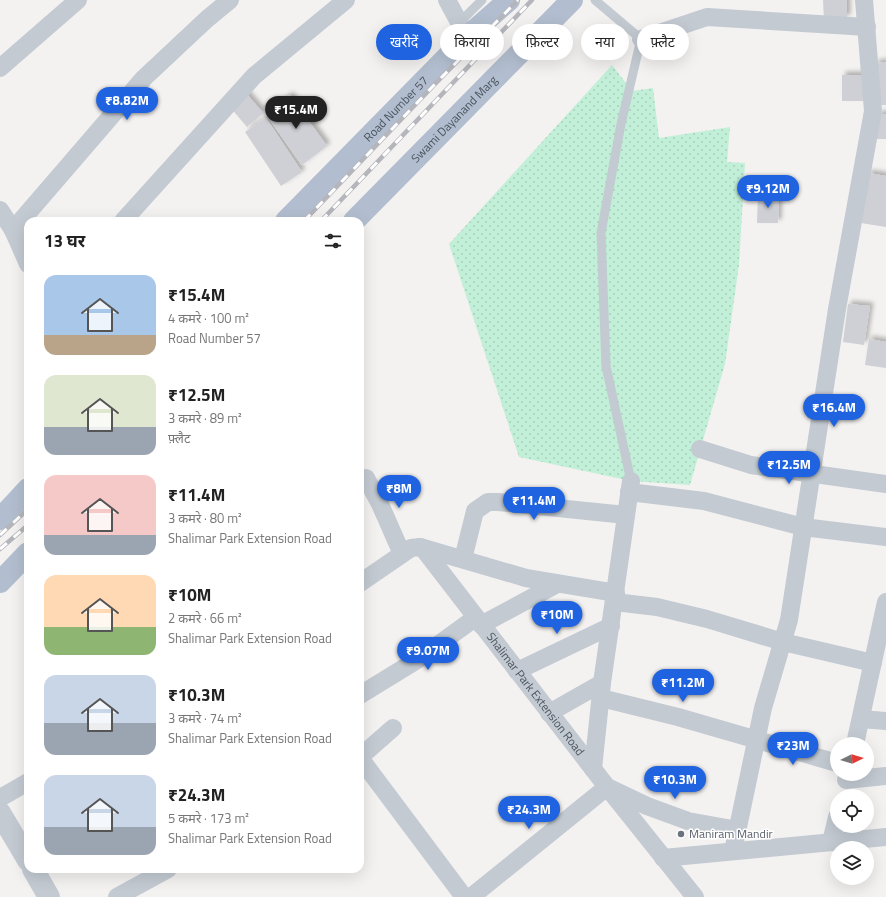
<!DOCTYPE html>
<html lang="hi">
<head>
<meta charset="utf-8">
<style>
  :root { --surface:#fff; --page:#f6f6f6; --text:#222; --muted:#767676; --accent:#1f63e0 }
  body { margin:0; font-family:"Titillium Web","Noto Sans Devanagari",sans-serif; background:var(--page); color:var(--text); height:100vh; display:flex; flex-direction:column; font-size:15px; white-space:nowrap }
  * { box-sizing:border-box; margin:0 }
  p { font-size:13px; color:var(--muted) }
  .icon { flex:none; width:22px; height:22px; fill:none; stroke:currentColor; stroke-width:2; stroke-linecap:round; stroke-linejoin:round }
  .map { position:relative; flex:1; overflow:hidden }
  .sheet { position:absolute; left:24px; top:217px; width:340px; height:656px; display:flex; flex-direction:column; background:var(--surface); border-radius:12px; box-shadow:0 4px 16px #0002 }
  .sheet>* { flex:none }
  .top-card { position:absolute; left:376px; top:24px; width:380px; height:36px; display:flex; gap:8px }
  .needle { width:26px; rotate:85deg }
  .controls { position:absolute; left:830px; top:737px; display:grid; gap:8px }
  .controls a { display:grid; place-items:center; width:44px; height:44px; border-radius:50%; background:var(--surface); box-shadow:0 4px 16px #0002; font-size:20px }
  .price { position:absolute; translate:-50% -34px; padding:0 9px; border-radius:14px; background:var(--accent); color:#fff; font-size:13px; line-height:26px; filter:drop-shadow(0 1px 2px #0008) }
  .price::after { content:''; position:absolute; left:50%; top:24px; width:12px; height:9px; margin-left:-6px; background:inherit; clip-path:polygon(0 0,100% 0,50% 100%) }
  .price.current { background:#222; color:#fff }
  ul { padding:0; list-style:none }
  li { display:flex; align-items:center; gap:12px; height:100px; padding:0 20px }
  li span { display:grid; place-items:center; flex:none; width:112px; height:80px; border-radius:12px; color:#555 }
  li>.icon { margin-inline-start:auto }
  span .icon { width:48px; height:48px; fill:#fffc; stroke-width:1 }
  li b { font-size:17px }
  h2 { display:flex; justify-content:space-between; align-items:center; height:48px; padding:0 20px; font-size:17px }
  .pill { padding:0 14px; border-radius:18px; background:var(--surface); box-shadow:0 4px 16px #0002; font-size:14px; line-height:36px }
  .pill.current { background:var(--accent); color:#fff }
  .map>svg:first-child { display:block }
  .park { fill:url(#park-dots) }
  .building { fill:#ced0d5; filter:url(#shadow) }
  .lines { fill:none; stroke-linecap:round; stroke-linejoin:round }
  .service { stroke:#c3cad2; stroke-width:9 }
  .minor { stroke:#c3cad2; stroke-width:18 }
  .tertiary { stroke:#c3cad2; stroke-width:22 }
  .primary { stroke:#b2becf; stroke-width:22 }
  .rail-casing { stroke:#b4b6bb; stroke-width:4.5 }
  .rail { stroke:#fff; stroke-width:3; stroke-dasharray:9; stroke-linecap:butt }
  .worship-dot { fill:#6b7280; stroke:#fff; stroke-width:1.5 }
  .labels { text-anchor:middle; stroke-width:3; stroke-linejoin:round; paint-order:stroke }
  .street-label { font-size:12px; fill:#4a535e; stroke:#fff }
  .worship-label { font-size:12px; fill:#5b616d; stroke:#fff; text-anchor:start }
</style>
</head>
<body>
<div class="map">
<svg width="886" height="897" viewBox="0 0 886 897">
  <defs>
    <pattern id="park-dots" width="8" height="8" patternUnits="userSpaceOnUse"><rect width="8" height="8" fill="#c2efd7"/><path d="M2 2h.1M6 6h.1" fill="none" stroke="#a8cfbb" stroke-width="1.8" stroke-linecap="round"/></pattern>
    <filter id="shadow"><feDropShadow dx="3.5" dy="-3.5" stdDeviation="2" flood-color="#0004"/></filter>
  </defs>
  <rect width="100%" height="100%" fill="#f4f2f1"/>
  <polygon class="park" points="612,65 632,91 653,88 659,138 730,127 727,162 745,163 739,265 725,364 690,485 631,481 519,457 449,244"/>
  <g class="building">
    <polygon points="823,0 847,0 847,18 824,20"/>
    <polygon points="886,62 886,105 876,105 875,63"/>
    <polygon points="842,75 867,75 868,101 842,101"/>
    <polygon points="245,92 263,113 247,127 229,106"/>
    <polygon points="290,95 327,146 302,165 265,113"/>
    <polygon points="878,114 886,114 886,139 876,139"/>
    <polygon points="266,118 302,172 281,186 245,132"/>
    <polygon points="868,173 886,176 886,227 861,223"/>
    <polygon points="758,195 779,195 778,223 757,223"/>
    <polygon points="848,304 870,306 864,345 843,342"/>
    <polygon points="869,339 886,342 886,368 865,365"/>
  </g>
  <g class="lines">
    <g class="service">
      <polyline points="595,0 641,39 621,124 601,233 606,366 631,481"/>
      <polyline points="460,22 482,0"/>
    </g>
    <g class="minor">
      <polyline points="447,0 467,37"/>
      <polyline points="641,39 707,17 867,27"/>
      <polyline points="0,68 78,0"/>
      <polyline points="0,210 13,230 28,264"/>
      <polyline points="123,221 254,76 346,0"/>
      <polyline points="13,230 144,78 207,19 230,0"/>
      <polyline points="700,449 751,465 886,484"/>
      <polyline points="366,478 380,504 402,554"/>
      <polyline points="629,492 704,501 803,527 886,537"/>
      <polyline points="420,547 526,578 616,593"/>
      <polyline points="463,559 475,511 488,502 498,502 626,515"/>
      <path id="s1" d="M360,583L411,548L420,547L425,551L607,787L695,897"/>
      <polyline points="615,602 657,607 707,619 783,642 873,663"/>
      <polyline points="481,625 557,584"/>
      <polyline points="517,671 611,626"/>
      <polyline points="360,695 417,660 475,618"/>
      <polyline points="601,698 678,717 837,763"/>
      <polyline points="549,713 602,683"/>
      <polyline points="861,719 886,721"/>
      <polyline points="855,744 886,602"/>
      <polyline points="360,757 393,728"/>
      <polyline points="360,758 464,897"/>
      <polyline points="593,769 602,683 631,481"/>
      <polyline points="846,780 886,776"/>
      <polyline points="0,798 28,782"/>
      <polyline points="831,842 837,817"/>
      <polyline points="733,851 763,708 789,620 837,309 873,111 864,0"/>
      <polyline points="663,858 886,837"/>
      <polyline points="117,897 168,869"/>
      <polyline points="471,897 607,787 647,806 688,821 738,830"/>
    </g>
    <g class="tertiary">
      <polyline points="0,813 28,860"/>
      <polyline points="33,869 49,897"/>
    </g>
    <g class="primary">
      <path id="s2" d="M286,221L467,37L509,0"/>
      <path id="s3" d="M354,221L572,0"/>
      <polyline points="0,519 28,489"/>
      <polyline points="0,582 28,553"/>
    </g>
    <g class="rail-casing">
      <g id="rail">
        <polyline points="304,221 436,83 518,0"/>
        <polyline points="321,221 532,0"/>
        <polyline points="0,535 28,509"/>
        <polyline points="0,549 28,525"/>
      </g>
    </g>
    <use href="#rail" class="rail"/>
  </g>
  <circle class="worship-dot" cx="681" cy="834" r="4"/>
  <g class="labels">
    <g class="street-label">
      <text dy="4" stroke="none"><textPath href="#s2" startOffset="157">Road Number 57</textPath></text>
      <text dy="4" stroke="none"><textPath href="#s3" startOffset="143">Swami Dayanand Marg</textPath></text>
      <text dy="4" stroke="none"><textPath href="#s1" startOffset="258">Shalimar Park Extension Road</textPath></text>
    </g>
    <g class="worship-label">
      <text x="689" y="838">Maniram Mandir</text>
    </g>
  </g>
</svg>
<div class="controls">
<a><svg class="needle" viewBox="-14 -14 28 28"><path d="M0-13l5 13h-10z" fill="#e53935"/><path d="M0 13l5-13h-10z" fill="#767676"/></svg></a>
<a><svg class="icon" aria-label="locate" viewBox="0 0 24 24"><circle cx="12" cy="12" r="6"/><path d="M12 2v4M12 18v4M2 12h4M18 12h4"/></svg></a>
<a><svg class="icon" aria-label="layers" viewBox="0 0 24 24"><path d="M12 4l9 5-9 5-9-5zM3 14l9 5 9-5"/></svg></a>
</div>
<b class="price" style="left:127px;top:121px">₹8.82M</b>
<b class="price current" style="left:296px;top:130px">₹15.4M</b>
<b class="price" style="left:768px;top:209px">₹9.12M</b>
<b class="price" style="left:834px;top:428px">₹16.4M</b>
<b class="price" style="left:789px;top:485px">₹12.5M</b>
<b class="price" style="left:399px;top:509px">₹8M</b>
<b class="price" style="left:534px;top:521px">₹11.4M</b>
<b class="price" style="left:557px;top:635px">₹10M</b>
<b class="price" style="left:428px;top:671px">₹9.07M</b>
<b class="price" style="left:683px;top:703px">₹11.2M</b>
<b class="price" style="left:793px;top:766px">₹23M</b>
<b class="price" style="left:675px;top:800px">₹10.3M</b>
<b class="price" style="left:529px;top:830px">₹24.3M</b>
<div class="top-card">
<a class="pill current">खरीदें</a>
<a class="pill">किराया</a>
<a class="pill">फ़िल्टर</a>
<a class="pill">नया</a>
<a class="pill">फ़्लैट</a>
</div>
<section class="sheet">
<h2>13 घर<svg class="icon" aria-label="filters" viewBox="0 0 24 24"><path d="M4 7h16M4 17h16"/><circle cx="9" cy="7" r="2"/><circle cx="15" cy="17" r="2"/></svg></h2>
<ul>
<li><span style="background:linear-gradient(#a9c7e8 75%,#b9a48a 0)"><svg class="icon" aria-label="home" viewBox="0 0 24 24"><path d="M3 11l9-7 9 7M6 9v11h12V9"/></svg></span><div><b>₹15.4M</b><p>4 कमरे · 100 m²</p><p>Road Number 57</p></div></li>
<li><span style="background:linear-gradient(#dfe7d0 65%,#9aa5b1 0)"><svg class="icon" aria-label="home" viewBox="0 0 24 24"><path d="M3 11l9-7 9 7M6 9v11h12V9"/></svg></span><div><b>₹12.5M</b><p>3 कमरे · 89 m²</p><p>फ़्लैट</p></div></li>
<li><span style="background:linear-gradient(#f6c9c9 75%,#9aa5b1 0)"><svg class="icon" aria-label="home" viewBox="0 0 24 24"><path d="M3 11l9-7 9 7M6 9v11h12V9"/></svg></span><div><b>₹11.4M</b><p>3 कमरे · 80 m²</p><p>Shalimar Park Extension Road</p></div></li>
<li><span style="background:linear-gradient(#ffd9b3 65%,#8fb573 0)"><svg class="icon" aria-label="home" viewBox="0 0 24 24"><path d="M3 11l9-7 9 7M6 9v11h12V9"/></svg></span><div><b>₹10M</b><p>2 कमरे · 66 m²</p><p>Shalimar Park Extension Road</p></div></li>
<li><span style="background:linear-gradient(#c9d6e8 60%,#9aa5b1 0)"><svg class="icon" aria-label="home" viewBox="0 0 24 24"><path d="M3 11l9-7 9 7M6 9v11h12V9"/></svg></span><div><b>₹10.3M</b><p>3 कमरे · 74 m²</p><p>Shalimar Park Extension Road</p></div></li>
<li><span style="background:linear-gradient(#c9d6e8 65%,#9aa5b1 0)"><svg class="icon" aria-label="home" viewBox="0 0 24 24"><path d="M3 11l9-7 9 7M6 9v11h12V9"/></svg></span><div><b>₹24.3M</b><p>5 कमरे · 173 m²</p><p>Shalimar Park Extension Road</p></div></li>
</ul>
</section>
</div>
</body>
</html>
